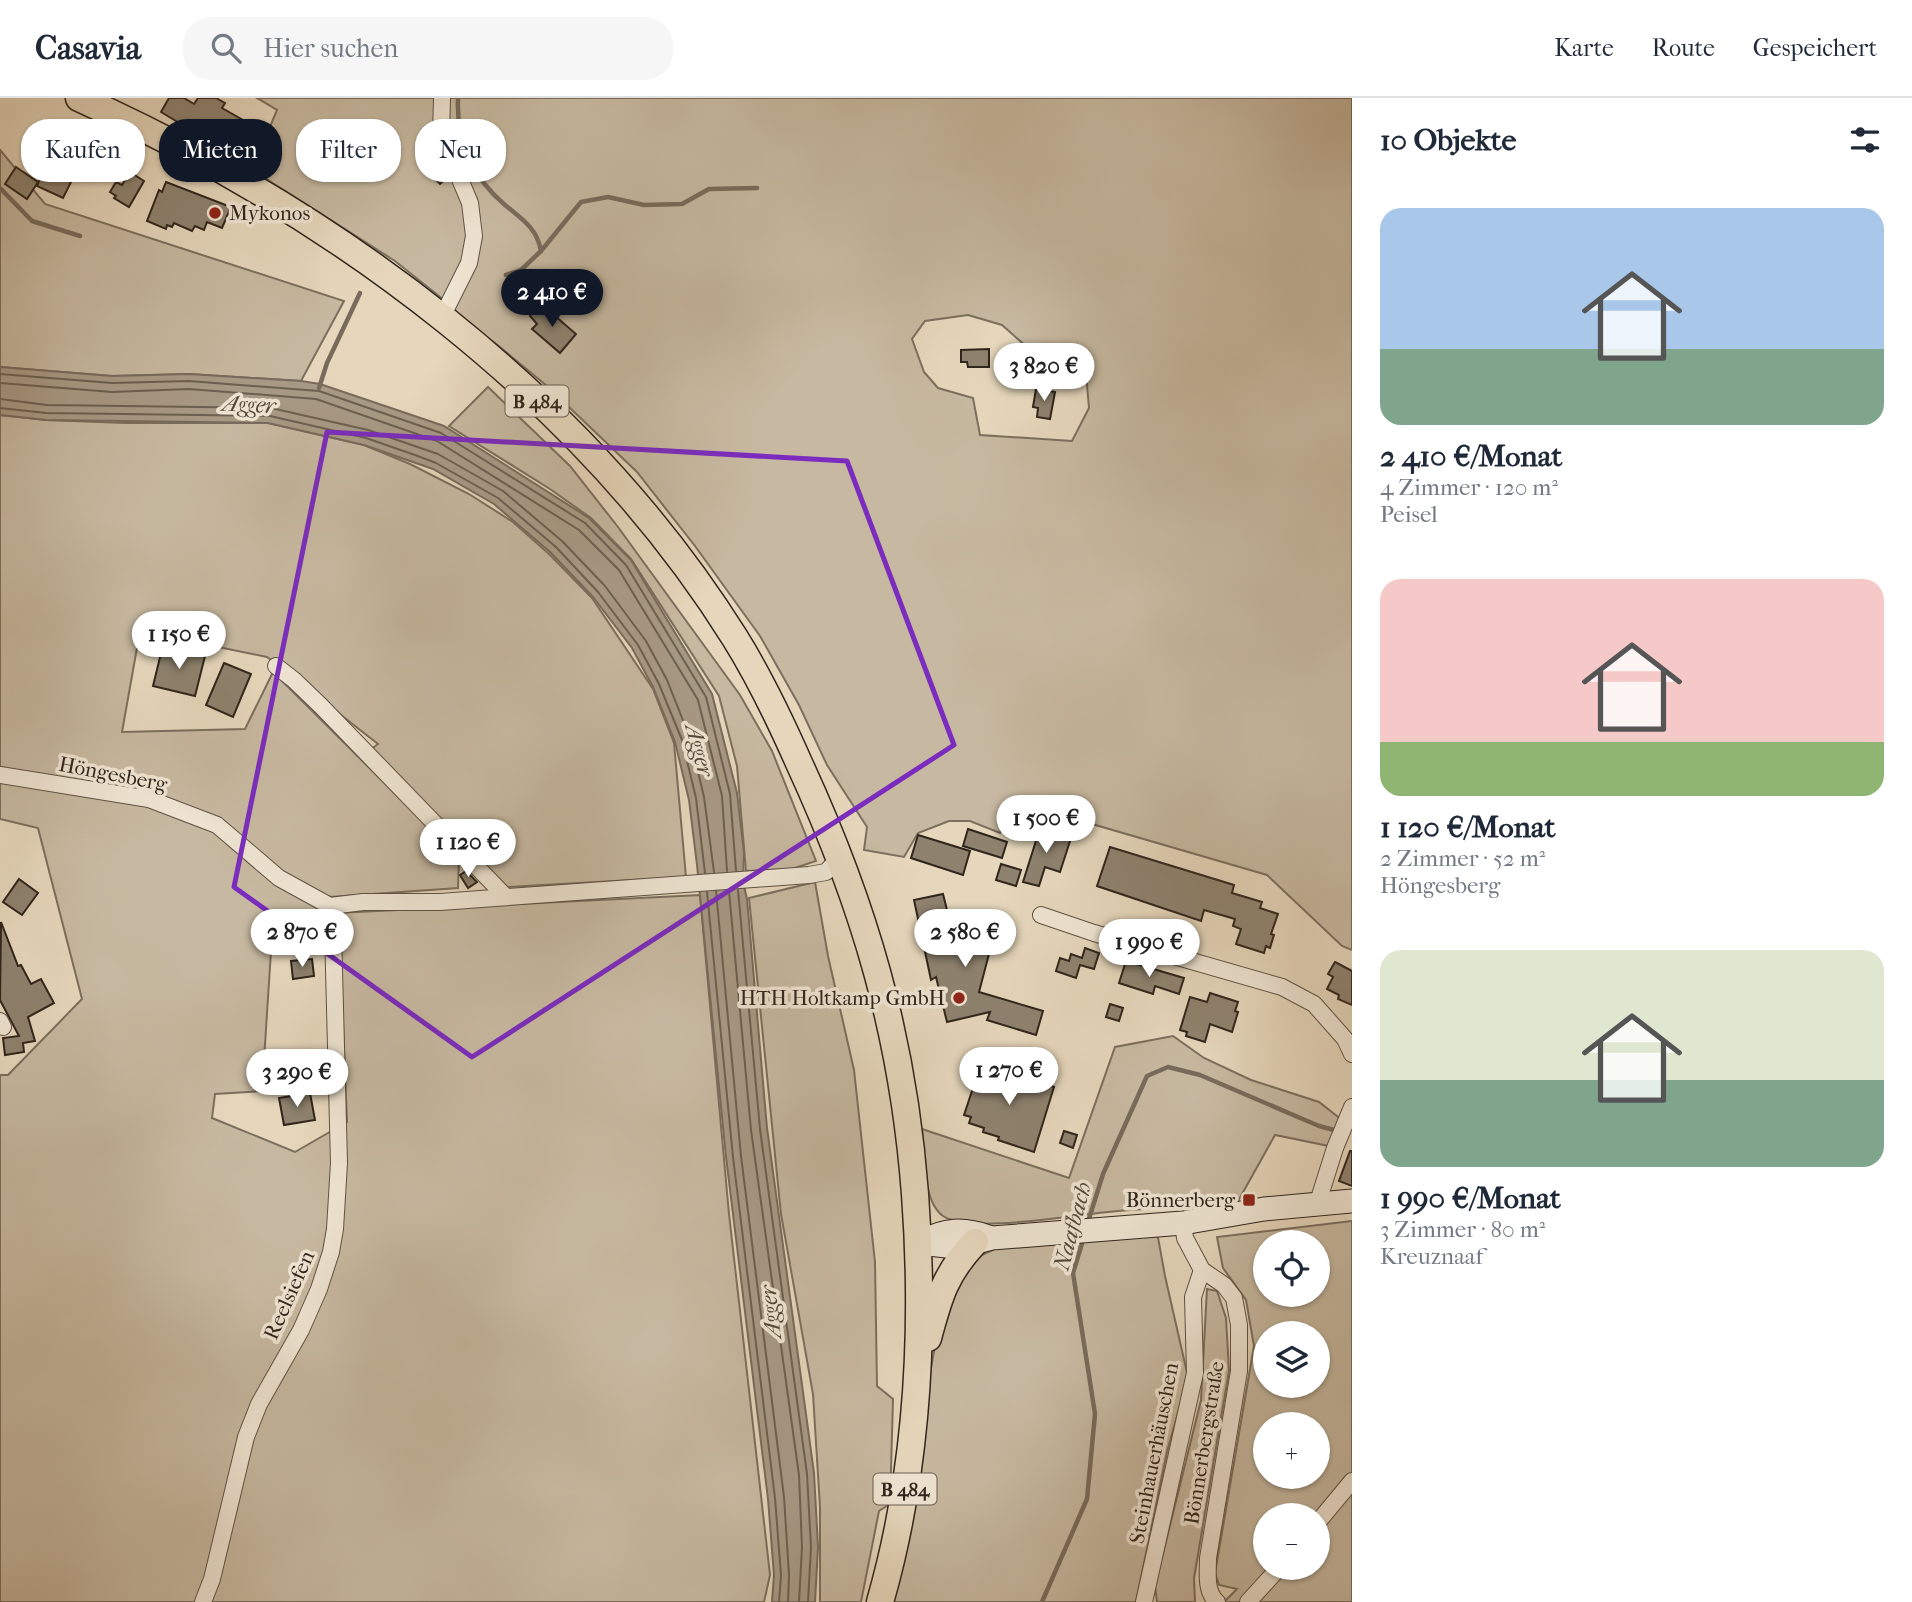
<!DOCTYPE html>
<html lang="de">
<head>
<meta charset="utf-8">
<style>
  :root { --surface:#fff; --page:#f6f6f7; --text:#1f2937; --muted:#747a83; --line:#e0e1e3; --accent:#111827 }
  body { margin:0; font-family:"IM FELL French Canon",serif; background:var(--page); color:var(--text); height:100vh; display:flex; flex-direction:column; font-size:26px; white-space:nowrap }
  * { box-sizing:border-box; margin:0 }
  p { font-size:23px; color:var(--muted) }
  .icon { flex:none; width:38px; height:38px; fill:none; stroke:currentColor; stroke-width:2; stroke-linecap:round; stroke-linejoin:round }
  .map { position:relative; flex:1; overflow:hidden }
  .panel { display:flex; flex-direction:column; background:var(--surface); width:560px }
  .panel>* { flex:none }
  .hud { position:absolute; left:21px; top:21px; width:665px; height:63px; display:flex; gap:14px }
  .fabs { position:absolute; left:1253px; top:1132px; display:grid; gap:14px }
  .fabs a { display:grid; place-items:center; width:77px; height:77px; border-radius:50%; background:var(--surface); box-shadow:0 2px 5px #0004; font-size:35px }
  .price { position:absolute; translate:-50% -60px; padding:0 16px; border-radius:24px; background:#fff; color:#222; font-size:23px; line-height:46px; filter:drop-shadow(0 2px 4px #0008) }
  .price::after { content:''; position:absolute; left:50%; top:42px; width:21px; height:16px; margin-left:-10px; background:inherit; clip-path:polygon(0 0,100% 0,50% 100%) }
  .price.active { background:var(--accent); color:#fff }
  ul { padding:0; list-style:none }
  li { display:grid; align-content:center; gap:14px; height:371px; padding:0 28px }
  li span { display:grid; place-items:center; height:217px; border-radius:21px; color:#555 }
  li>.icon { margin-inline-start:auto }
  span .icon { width:126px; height:126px; fill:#fffc; stroke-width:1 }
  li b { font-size:30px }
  h2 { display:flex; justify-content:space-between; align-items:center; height:84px; padding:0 28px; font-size:30px }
  .pill { padding:0 24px; border-radius:28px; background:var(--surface); box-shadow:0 2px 5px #0004; font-size:24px; line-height:63px }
  .pill.active { background:var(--accent); color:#fff }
  header { display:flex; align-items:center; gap:42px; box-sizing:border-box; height:98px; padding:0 35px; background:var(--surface); border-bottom:2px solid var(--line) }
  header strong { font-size:33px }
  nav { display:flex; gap:38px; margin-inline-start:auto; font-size:24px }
  .search { width:490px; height:63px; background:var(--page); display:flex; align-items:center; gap:18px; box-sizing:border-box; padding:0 24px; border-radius:28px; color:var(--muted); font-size:26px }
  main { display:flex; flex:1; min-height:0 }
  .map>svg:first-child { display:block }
  .green { fill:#c7b9a1; stroke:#7b6f5e; stroke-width:2; fill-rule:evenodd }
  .water { fill:#a89a86; stroke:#786b5c; stroke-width:2 }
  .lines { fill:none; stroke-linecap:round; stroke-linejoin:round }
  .shore { stroke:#6c6051; stroke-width:2 }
  .stream { stroke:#786b5c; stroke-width:4.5 }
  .building { fill:#8e826f; stroke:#2f251c; stroke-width:2 }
  .street-casing { stroke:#5d5244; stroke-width:18 }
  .secondary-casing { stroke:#2f251c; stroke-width:25 }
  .primary-casing { stroke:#2f251c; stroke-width:29 }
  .street { stroke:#efe5d3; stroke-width:16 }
  .secondary { stroke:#efe5d3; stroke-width:23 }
  .primary { stroke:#e6d7bc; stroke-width:26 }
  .marked { fill:none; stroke:#7b2cbf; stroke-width:5; stroke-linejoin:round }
  .poi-dot { fill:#8f2418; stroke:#efe5d3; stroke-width:2.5 }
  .labels { text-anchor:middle; stroke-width:7; stroke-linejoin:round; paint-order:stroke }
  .shield { fill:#efe5d3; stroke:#695f53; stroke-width:2 }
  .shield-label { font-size:19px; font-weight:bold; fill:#2f251c }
  .poi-label { font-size:21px; fill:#2f251c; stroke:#efe5d3; text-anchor:end }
  .street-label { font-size:21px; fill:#2f251c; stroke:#efe5d3 }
  .water-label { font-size:23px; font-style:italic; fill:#53483c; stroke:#efe5d3 }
</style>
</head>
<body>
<header>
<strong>Casavia</strong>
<div class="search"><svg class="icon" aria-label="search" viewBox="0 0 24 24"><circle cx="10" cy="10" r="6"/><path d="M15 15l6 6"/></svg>Hier suchen</div>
<nav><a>Karte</a><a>Route</a><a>Gespeichert</a></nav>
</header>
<main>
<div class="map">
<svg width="1352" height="1504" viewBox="0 0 1352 1504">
  <rect width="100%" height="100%" fill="#e6d7bc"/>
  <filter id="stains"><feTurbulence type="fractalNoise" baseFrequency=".00286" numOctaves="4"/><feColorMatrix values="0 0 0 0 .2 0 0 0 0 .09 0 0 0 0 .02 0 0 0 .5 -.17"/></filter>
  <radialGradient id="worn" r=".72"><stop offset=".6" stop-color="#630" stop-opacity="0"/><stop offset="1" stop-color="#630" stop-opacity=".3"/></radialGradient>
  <g class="green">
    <path d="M257,0H1352V852L1342,848L1267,777L1013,703L1000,735L970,723H949L918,735L904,759L864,752L867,729L827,667L799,607L760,538L695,448L637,374L547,288L495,245L469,228L449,206L395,163L252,72L277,12ZM968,217L1002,227L1029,251L1086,275L1089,310L1072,343L980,337L973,300L938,290L924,274L912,241L925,223Z"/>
    <polygon points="0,52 45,106 344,203 301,283 189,276 112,278 0,269"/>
    <polygon points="488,289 570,368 618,429 740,597 772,653 816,763 792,771 746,773 737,668 719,598 631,461 591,420 550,391 449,328"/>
    <path d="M0,317L46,322L125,325H268L364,347L410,366L469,396L513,424L549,456L592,500L653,591L674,645L686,779L507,789L370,652L378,646L267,559L140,533L122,634L245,631L273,574L459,759L458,790L331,799L338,815L700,797L729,1116L770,1477L764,1504H0V977H8L82,901L38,730L0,721ZM273,822L340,849L347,1024L295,1054L212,1020L215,996L262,993Z"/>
    <polygon points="815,784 828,858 854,972 875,1164 877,1288 893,1301 890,1406 879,1413 861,1504 820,1504 820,1409 813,1296 781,1116 749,800"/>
    <path d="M1173,938L1204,960L1251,982L1319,1004L1342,1022L1329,1048L1275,1037L1237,1105C1194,1108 1151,1110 1108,1114C1073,1117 969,1136 943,1118C922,1103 924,1055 922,1031L1069,1080L1115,949Z"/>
    <path d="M1352,1123V1504H1224L1237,1491L1219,1487L1215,1475L1254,1248L1246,1202L1223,1170L1217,1139ZM1265,1144H1318V1197H1265ZM1265,1236H1318V1288H1265ZM1265,1326H1318V1379H1265ZM1265,1418H1318V1470H1265Z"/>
    <polygon points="1157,1134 1165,1178 1188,1279 1167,1354 1136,1504 891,1504 934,1253 951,1185 965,1165 1001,1148"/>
    <polygon points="1207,1191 1217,1193 1226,1220 1229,1273 1194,1480 1195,1504 1157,1504 1155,1488 1201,1302"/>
  </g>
  <polygon class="water" points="0,269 112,278 189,276 301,283 320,286 444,328 589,420 631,462 712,596 737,695 744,755 743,784 747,801 767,1030 814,1375 818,1449 815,1504 772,1504 774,1477 768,1401 726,1059 697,767 689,702 675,644 653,589 632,550 593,499 550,454 494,406 433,371 364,347 268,325 46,322 0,317"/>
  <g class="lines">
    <g class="shore">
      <polyline points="0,276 112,285 189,283 319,293 441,335 585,425 626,467 706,599 730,696 736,773"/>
      <polyline points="0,285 112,294 189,291 316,301 437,343 579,432 619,472 698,602 722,698 727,773"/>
      <polyline points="0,301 47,307 271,310 368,332 438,356 503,393 562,443 605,488 646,543 667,582 690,640 704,699 714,774"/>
      <polyline points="0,310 46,315 270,318 366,340 415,357 436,365 498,400 556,449 598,494 638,547 659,586 682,642 696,700 705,775"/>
      <polyline points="738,792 760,1031 807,1376 811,1449 808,1504"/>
      <polyline points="716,793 741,1058 784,1399 789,1477 788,1504"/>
      <polyline points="729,793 751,1032 799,1377 802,1449 799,1504"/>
      <polyline points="707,794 733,1059 775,1400 781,1477 779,1504"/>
    </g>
    <g class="stream">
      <path d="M458,0C456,44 472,79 505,107C522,121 537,130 541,153L521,172L506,177"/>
      <polyline points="0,90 32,123 80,138"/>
      <polyline points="541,153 581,104 608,99 644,107 682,106 709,91 757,90"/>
      <polyline points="319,290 327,265 360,195"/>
      <polyline points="1088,1124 1103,1076 1147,978 1168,969 1200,977 1319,1028 1338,1033"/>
      <polyline points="1042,1504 1087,1401 1095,1316 1073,1175 1084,1139"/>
    </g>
  </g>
  <g class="building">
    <polygon points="169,0 184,0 194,6 198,0 216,0 225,5 222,10 257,30 250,42 230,31 219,49 161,14"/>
    <polygon points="435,60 443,69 448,79 440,86 424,70"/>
    <polygon points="46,65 74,78 63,100 37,88"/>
    <polygon points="16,69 38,84 27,101 5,86"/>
    <polygon points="130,74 144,83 129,109 114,100 116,98 110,94 116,84 122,87"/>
    <polygon points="166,84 231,109 222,130 207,124 204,132 195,128 192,133 174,125 172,129 167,127 166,131 147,123 159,92 162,94"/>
    <polygon points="540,205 576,236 560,255 532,231 537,226 530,218"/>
    <polygon points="989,251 989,269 968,269 967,264 961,264 961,252"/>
    <polygon points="1036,291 1055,294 1050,321 1037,319 1038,310 1033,309"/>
    <polygon points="163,547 205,558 195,598 153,588"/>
    <polygon points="224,565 251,576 233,619 206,607"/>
    <polygon points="1040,730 1071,740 1060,774 1045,769 1039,788 1023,784"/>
    <polygon points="968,731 1007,744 1002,760 963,748"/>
    <polygon points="918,737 970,753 963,777 911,760"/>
    <polygon points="1110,749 1234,787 1232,795 1262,804 1260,810 1278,816 1271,836 1274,837 1270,850 1266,848 1264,855 1236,846 1241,831 1233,828 1235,821 1204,812 1201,823 1097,788"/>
    <polygon points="1001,766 1021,772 1016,788 996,782"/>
    <polygon points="466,773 477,784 468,790 460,777"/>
    <polygon points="19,781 38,795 22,817 3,804"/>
    <polygon points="943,796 950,824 994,837 979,894 1043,913 1036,937 987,922 990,914 947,924 936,879 931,882 914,802"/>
    <polygon points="1,824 18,868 21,867 31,886 41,881 54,905 28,919 35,943 23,945 24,954 5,957 3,940 19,938 0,902"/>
    <polygon points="1085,850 1099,855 1094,871 1080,867 1076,880 1056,873 1060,860 1069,863 1071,856 1082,860"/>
    <polygon points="312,861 314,878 293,881 291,863"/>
    <polygon points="1126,863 1184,880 1179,896 1155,888 1153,896 1119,885"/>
    <polygon points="1335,864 1352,873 1352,907 1338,901 1339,897 1327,891 1333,879 1328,876"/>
    <polygon points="1210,895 1238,904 1235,913 1238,914 1232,934 1210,926 1205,944 1186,938 1187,934 1180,932 1190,899 1207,904"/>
    <polygon points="1110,906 1123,910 1119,923 1106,919"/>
    <polygon points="981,966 1054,989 1034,1054 998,1042 999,1039 983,1034 984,1030 969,1025 971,1019 964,1017"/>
    <polygon points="310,995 315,1022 284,1027 279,1000"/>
    <polygon points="1064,1033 1077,1037 1073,1050 1060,1045"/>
    <polygon points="1350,1053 1352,1053 1352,1088 1339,1083"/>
  </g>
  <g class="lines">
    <g class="street-casing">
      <g id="street">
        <polyline points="442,0 441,36 470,105 474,138 469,165 442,219"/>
        <polyline points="276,568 294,582 321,608 506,799"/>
        <polyline points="0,677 149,701 217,727 279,780 330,808 363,804 440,804 809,777 826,774 841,758"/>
        <polyline points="1041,817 1094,835 1282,889 1314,906 1345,941 1352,956"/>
        <polyline points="0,923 3,929"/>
        <polyline points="1317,1107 1335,1050 1352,1009"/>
        <path d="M1183,1125L1185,1140L1202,1172L1224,1187L1234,1200L1239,1227V1273L1208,1460C1208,1474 1205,1494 1217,1504"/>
        <polyline points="1318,1424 1352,1383"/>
        <polyline points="203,1504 212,1481 246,1339 259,1306 301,1232 319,1191 331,1154 335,1131 339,1065 333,833 330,808"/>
        <polyline points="1144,1504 1195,1275 1193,1199 1202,1172"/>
        <polyline points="1248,1504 1279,1470"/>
      </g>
    </g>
    <g class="secondary-casing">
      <g id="secondary">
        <path d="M921,1144C945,1131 963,1130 989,1139"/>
        <polyline points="919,1145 956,1149 992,1140 1183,1125 1264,1111 1352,1103"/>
      </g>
    </g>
    <g class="primary-casing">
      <g id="primary">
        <path d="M79,0C335,115 584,299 735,540C760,580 780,622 799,665C865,808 903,938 915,1096C925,1232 918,1372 880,1504"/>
        <path d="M928,1240C939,1199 945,1176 975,1144"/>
      </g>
    </g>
    <use href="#street" class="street"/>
    <use href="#secondary" class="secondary"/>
    <use href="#primary" class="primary"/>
  </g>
  <path class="marked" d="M327,334L847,363L954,647L472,959L234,789Z"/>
  <g class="poi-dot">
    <circle cx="215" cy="115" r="7"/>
    <circle cx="959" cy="900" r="7"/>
    <rect x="1242" y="1095" width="14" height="14" rx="3.5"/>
  </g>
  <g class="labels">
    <g class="shield">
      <rect x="505.5" y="287.5" width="63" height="31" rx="5"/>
      <rect x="873.5" y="1375.5" width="63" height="31" rx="5"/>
    </g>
    <g class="shield-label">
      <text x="537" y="310">B 484</text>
      <text x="905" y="1398">B 484</text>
    </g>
    <g class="poi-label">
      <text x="229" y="122" text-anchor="start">Mykonos</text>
      <text x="945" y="907">HTH Holtkamp GmbH</text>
      <text x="1235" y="1109">Bönnerberg</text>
    </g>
    <g class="street-label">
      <text transform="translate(113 676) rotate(11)" y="7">Höngesberg</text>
      <text transform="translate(289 1197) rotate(-66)" y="7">Reelsiefen</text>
      <text transform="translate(1204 1345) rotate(-81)" y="7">Bönnerbergstraße</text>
      <text transform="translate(1154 1355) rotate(-79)" y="7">Steinhauerhäuschen</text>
    </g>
    <g class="water-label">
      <text transform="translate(249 306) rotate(3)" y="8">Agger</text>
      <text transform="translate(700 652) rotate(75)" y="8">Agger</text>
      <text transform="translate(1072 1128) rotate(-75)" y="8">Naafbach</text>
      <text transform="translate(770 1214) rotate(-96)" y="8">Agger</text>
    </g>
  </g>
  <rect width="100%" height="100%" filter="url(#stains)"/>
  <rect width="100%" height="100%" fill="url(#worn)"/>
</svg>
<div class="fabs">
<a><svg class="icon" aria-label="locate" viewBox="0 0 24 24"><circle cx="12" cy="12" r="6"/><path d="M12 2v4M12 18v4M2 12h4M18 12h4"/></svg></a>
<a><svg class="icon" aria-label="layers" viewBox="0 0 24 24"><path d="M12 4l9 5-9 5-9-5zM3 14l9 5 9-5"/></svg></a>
<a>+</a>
<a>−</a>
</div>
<b class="price active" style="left:552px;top:231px">2 410 €</b>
<b class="price" style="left:1044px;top:305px">3 820 €</b>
<b class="price" style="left:179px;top:573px">1 150 €</b>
<b class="price" style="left:1046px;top:757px">1 500 €</b>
<b class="price" style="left:468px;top:781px">1 120 €</b>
<b class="price" style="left:302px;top:871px">2 870 €</b>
<b class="price" style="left:965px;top:871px">2 580 €</b>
<b class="price" style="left:1149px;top:881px">1 990 €</b>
<b class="price" style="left:1009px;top:1009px">1 270 €</b>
<b class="price" style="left:297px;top:1011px">3 290 €</b>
<div class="hud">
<a class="pill">Kaufen</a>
<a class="pill active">Mieten</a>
<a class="pill">Filter</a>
<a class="pill">Neu</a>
</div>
</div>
<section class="panel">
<h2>10 Objekte<svg class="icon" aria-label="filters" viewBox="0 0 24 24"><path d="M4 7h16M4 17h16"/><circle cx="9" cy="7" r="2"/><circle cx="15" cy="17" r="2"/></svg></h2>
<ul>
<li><span style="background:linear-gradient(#a9c7e8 65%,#7fa58c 0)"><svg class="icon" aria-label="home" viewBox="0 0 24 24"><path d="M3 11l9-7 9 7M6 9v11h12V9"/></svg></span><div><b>2 410 €/Monat</b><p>4 Zimmer · 120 m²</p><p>Peisel</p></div></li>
<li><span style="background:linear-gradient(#f6c9c9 75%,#8fb573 0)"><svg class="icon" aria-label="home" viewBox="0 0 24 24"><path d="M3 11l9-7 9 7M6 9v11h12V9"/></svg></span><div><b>1 120 €/Monat</b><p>2 Zimmer · 52 m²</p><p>Höngesberg</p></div></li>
<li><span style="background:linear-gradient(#dfe7d0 60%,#7fa58c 0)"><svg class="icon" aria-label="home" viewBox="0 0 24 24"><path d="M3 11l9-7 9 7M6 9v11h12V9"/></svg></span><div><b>1 990 €/Monat</b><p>3 Zimmer · 80 m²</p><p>Kreuznaaf</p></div></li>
</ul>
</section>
</main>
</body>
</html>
